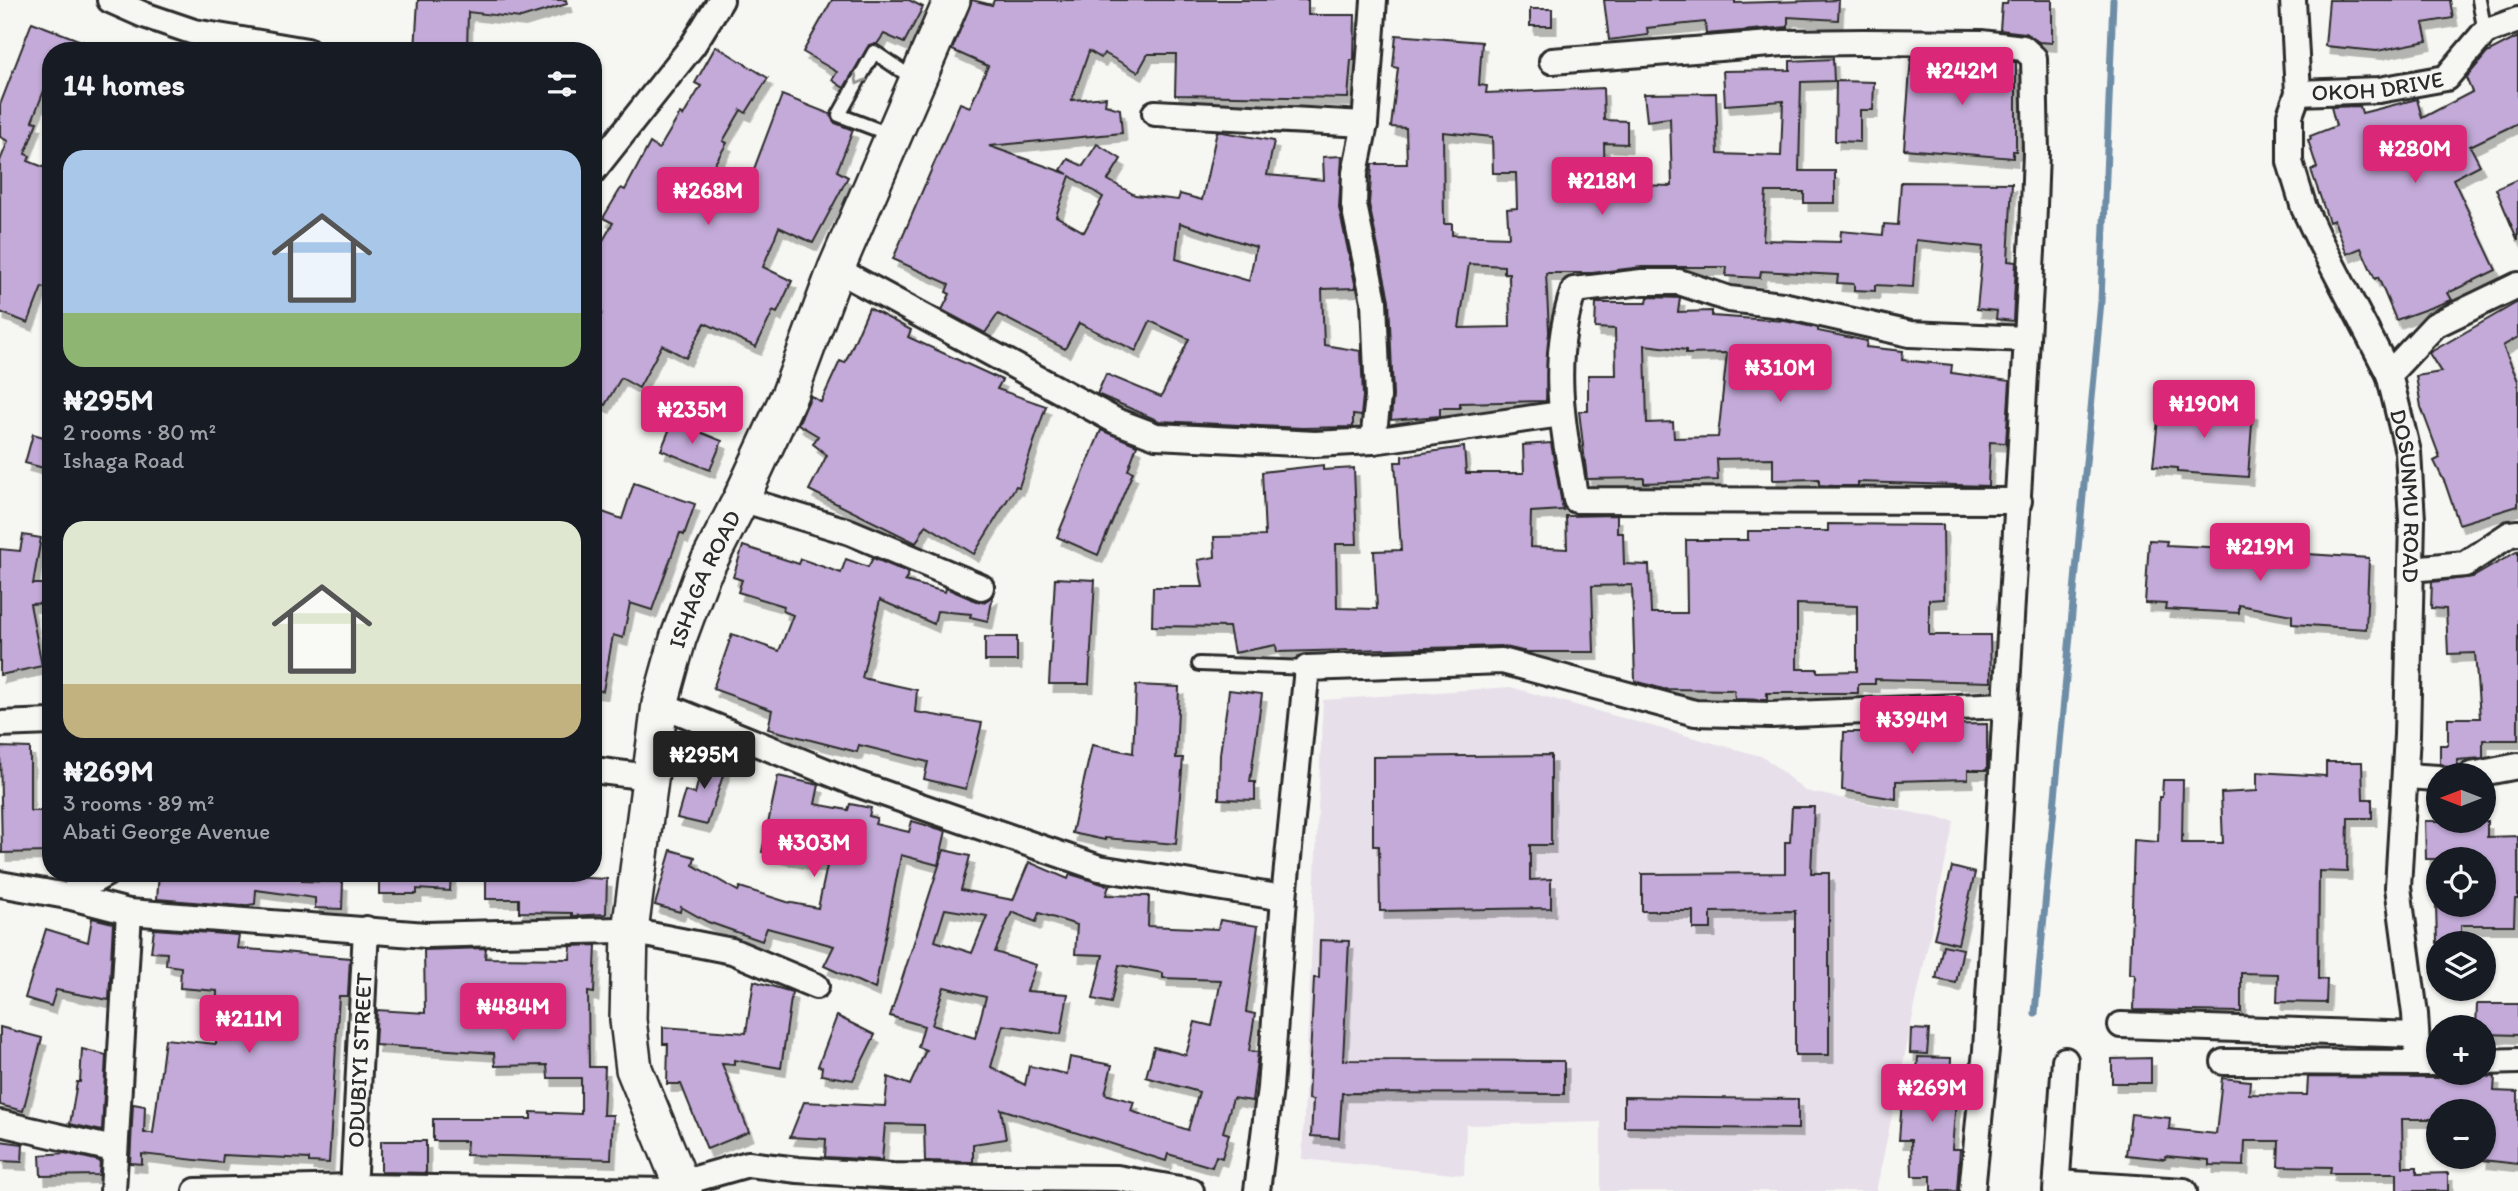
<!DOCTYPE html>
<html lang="en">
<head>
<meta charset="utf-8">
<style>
  :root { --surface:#171b24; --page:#20242c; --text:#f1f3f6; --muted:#9ea1a6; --accent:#db2777 }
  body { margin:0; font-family:Itim,sans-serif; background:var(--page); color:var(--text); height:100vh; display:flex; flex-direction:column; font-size:26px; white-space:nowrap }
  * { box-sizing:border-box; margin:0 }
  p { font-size:23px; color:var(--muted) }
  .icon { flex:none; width:38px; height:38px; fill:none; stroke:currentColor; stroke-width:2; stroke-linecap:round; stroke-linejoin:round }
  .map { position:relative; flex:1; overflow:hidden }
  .sheet { position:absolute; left:42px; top:42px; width:560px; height:840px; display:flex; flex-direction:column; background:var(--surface); border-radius:28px; box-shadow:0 2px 5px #0004 }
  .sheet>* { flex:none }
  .needle { width:46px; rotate:270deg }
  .fabs { position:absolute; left:2426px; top:763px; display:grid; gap:14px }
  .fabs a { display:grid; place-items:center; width:70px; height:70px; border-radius:50%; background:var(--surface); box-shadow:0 2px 5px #0004; font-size:35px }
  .price { position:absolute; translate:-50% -60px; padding:0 16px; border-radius:7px; background:var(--accent); color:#fff; font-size:23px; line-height:46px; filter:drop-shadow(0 2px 4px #0008) }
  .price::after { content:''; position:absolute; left:50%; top:42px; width:21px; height:16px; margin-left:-10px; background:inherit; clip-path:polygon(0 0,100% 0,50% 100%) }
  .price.on { background:#222; color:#fff }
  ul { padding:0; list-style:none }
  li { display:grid; align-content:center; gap:14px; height:371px; padding:0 21px }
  li span { display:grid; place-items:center; height:217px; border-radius:21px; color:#555 }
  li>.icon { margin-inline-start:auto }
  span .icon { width:126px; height:126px; fill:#fffc; stroke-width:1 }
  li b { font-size:30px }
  h2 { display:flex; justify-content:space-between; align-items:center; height:84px; padding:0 21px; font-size:30px }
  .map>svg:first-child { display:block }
  .built { fill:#e7dfea }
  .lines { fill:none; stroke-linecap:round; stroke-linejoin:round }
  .stream { stroke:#6e8da7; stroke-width:7 }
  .building { fill:#c3aad8; stroke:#2b2b2b; stroke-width:2; fill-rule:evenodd; filter:url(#shadow) }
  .service-casing { stroke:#2b2b2b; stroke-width:18 }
  .minor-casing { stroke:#2b2b2b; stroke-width:30 }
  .secondary-casing { stroke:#2b2b2b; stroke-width:40 }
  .service { stroke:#f6f6f2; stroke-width:12 }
  .minor { stroke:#f6f6f2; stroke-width:24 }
  .secondary { stroke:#f6f6f2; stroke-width:35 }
  .oneway { stroke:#90908e }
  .labels { text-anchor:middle; stroke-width:7; stroke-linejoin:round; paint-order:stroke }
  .street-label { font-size:23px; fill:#2b2b2b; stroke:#f6f6f2 }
</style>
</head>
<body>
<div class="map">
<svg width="2518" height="1191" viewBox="0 0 2518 1191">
  <defs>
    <filter id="shadow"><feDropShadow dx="4.5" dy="8" stdDeviation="0" flood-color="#0004"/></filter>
  </defs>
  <rect width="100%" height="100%" fill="#f6f6f2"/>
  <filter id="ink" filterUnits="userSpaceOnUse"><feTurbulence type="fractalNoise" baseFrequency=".0143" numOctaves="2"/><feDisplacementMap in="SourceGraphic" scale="14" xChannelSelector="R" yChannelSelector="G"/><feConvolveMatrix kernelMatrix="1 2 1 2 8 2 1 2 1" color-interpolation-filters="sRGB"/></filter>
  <g filter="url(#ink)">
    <polygon class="built" points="1510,687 1764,757 1805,791 1954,821 1876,1191 1601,1191 1601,1122 1466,1125 1464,1175 1302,1159 1323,700"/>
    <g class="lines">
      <polyline class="stream" points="2035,1013 2101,301 2113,0"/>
    </g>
    <g class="building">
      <polygon points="418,0 566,0 567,4 521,18 468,12 467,51 415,51"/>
      <polygon points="832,0 909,0 923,7 904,43 884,34 877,44 869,45 844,88 832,80 837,72 803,52"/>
      <path d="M972,0L992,5L994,0H1308V15H1355L1354,60H1351L1348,98L1175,95L1176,54H1148L1138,72L1104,53L1101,58L1089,51L1072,100L1106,97L1105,105L1120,109L1122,133L989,146L1068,174L1061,170L1068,159L1083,166L1097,144L1121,159L1108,180L1135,195L1178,200L1180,194L1202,200L1217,131L1274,141L1267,175L1324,180L1323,157L1342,156L1339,208L1356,288L1322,289L1324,345L1361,351L1363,396L1361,416L1353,415V427L1302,428L1159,421L1097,394L1106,374L1161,397L1189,339L1150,321L1136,351L1079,323L1065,349L998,314L985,333L942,310L950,294L946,292L949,284L893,259L960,103L970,107L988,66L952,50ZM1070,176L1103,197L1084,232L1056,216ZM1180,223L1256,247L1249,281L1176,259Z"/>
      <polygon points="1604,0 1735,0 1735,3 1839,0 1838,20 1788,17 1788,27 1706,34 1705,22 1647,28 1648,35 1609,40"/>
      <polygon points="2008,0 2052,0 2052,43 2039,42 2025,33 2000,30 2002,4 2007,4"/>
      <polygon points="2329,0 2450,0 2453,18 2423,23 2427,41 2377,51 2325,46"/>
      <rect x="1530" y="9" width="22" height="17"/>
      <polygon points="32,22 102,49 51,51 51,73 32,121 37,122 25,154 30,156 28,161 51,170 51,290 42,287 28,323 0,312 0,161 8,141 0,137 0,105"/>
      <path d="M1396,35L1482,42L1479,85L1487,86L1486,93L1603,88L1604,120L1627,121V144L1604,143L1605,184L1672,186L1670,118L1647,121L1644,94L1716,93L1718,154L1781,156L1783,101L1725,105L1723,71L1790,70V61L1833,59L1834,81L1801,82L1799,171H1835V203H1804V192H1766L1763,240L1840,242L1841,231L1883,235L1884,224L1898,225L1901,182L2012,183L2008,261L2016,262L2013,321L1996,319L1997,311L1977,309L1983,247L1916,240L1913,287L1875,285V291L1854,290V284L1837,283L1838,275L1761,271L1760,278L1726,276L1727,267H1642L1592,273H1546L1549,331L1546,401L1460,403V408H1440V416L1391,420L1393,396L1389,300L1369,204L1372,164H1407L1406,128L1391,127L1398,68L1393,67ZM1443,132L1492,137L1493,173H1516L1517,208L1507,209L1509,237L1452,235V224H1444ZM1469,264L1504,266V273H1509L1510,327L1459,328Z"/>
      <polygon points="2518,37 2518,123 2470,146 2480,165 2453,179 2496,270 2448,293 2452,300 2396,320 2378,277 2375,279 2361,248 2347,254 2334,220 2329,222 2311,170 2317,168 2308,140 2311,139 2310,136 2336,126 2331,107 2360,106 2362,113 2417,99 2422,118 2472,92 2466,78 2487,53"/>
      <polygon points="716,46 768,78 746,113 741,110 723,141 727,143 714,165 749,182 782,95 830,114 835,123 853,130 837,171 848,177 813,243 779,227 763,267 792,281 777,313 773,311 756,347 705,323 686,358 662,345 639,388 621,378 605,405 593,399 593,328 602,313 593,308 593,281 601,266 593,262 593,258 613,223 603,218 621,188 625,190 650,143 659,149 680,114 683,116 701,86 695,83"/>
      <polygon points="1911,57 2016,62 2016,151 2013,151 2013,158 1904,149"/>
      <polygon points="1836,81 1874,82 1873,110 1860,110 1860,142 1835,141"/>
      <polygon points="2518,179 2518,241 2496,189"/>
      <path d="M1648,297L1680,298L1678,312L1712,311V316L1785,321L1818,328V331L1867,341L1866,347L1903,351L1902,360L1952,365L1951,373L2010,381L2006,443L1990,442L1988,486L1858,482V486H1835L1819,485V479L1773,480V458L1717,459L1718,480L1644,483V478L1587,479L1579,411H1588V375H1616L1615,329L1595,328L1596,303H1647ZM1645,345L1686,350V354L1727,353L1718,437L1674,438L1673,422L1647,423Z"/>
      <polygon points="2518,302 2518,337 2503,346 2518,381 2518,506 2459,524 2445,483 2434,461 2440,458 2421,407 2416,376 2441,372 2429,353"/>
      <polygon points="869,308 911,330 908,337 1002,380 997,389 1046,406 1019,487 1016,486 974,554 926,525 916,543 809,490 827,455 813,444 818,436 798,424 811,396 821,402 840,361 845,363"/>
      <polygon points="2160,401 2180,402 2180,405 2253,411 2248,477 2177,472 2177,468 2153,466"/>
      <polygon points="673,421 722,441 710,470 661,450"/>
      <polygon points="1101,430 1137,445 1128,470 1133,472 1098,555 1057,537"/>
      <polygon points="33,434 51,439 51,470 25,463"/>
      <path d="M1551,443L1563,510L1531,512L1530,547L1567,549L1566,516L1617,515V533H1623L1624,564L1649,565L1651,613H1687L1686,540H1748V531H1828V524L1943,525L1944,599L1929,600V635H1990L1991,682L1875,679V684H1858V693H1767V700L1735,699L1734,690L1663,689L1635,681L1632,585L1592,586L1594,652H1527L1501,646L1277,652L1276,645L1234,653L1229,627L1152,626L1153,587H1203L1198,560L1215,557L1214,537L1265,536L1262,472L1323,465V470L1354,468L1357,544H1336L1337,608L1377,609L1374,551L1401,550L1395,462H1402V456L1464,447L1466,473H1524L1523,445ZM1797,604L1857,606V671L1817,672V669H1797Z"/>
      <polygon points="634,483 695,504 684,535 680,533 652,610 630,603 623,638 613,635 603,691 593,690 593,520 597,510 622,519"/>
      <polygon points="23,535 41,538 33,584 51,584 51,603 30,604 42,666 0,675 0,549 20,551"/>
      <polygon points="2149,540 2167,541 2166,545 2272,550 2272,548 2292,551 2292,553 2369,558 2366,629 2292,624 2292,615 2239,605 2239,613 2165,609 2166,604 2145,603"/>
      <polygon points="743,546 799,564 801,559 841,573 846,559 868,567 873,558 909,573 905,581 945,592 946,588 976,601 984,602 993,596 988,621 970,617 971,614 937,611 934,624 880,600 862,678 917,690 915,712 982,723 966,789 924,779 928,762 859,745 857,752 768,729 772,710 713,689 732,634 779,651 793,615 783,611 784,606 738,592 742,580 733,577"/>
      <polygon points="2518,551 2518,740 2483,740 2483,758 2457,760 2457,768 2449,768 2440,763 2440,745 2448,745 2448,718 2480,718 2475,653 2448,654 2446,609 2431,608 2432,582 2473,577"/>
      <polygon points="1055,578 1095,580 1089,684 1049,684"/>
      <rect x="985" y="637" width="32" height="24"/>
      <polygon points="1136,685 1179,687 1176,758 1183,758 1176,844 1105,838 1105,840 1072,833 1092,745 1133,753"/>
      <polygon points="1229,690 1262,694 1250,782 1255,782 1255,800 1219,799 1220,754"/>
      <polygon points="1987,724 1987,770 1968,770 1968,779 1896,781 1896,799 1842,790 1844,732 1894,732 1894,725"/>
      <polygon points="0,747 30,748 30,811 48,811 49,852 2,853"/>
      <polygon points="706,750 728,760 707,825 677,818 685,791 695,794"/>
      <polygon points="1551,755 1551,845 1530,845 1530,880 1551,879 1551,908 1380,911 1379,846 1373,846 1373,757"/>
      <polygon points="2326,762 2362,762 2363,799 2372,799 2372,818 2348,818 2347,872 2319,871 2318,979 2327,979 2326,1003 2277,1002 2278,974 2241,973 2241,1012 2134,1010 2135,974 2130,974 2134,840 2158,842 2159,797 2162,797 2163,780 2183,780 2182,843 2223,843 2221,793 2257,791 2257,772 2326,776"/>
      <polygon points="778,776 819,785 815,804 848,810 850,804 871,808 869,816 877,818 875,824 909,832 912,821 946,831 938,865 901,855 875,989 824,966 834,946 767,928 762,941 708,922 681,907 680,912 655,905 671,850 695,857 693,865 738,891 740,887 787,902 818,908 827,866 762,852"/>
      <polygon points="1792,807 1814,807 1811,873 1829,873 1829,1055 1795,1055 1795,911 1711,912 1711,929 1693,929 1693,911 1642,911 1642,874 1785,873 1785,842 1790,842"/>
      <polygon points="2425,821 2487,821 2487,837 2518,836 2518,899 2515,899 2514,925 2461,925 2461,943 2437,943 2436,905 2483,905 2483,859 2426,859"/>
      <path d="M944,850L970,856L961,890L1013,900L1029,862L1068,879L1070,874L1109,886L1106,895L1149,896L1148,926L1218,929L1220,920L1258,926L1246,1012L1255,1014L1249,1051L1258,1052L1252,1101L1233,1098L1223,1132L1229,1134L1222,1158L1216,1156L1212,1167L1168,1154L1166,1161L1001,1109L1006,1139L973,1144V1162L925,1161L924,1125L885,1124L882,1160L825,1157L826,1139L790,1137L804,1102L885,1106L888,1077L910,1085L926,1050L918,1047L924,1026L890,1016ZM945,909L987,916L972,953L935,941ZM1012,912L1036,922L1039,913L1077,925L1075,954L1103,955L1093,999L1111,1003L1119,965L1163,973V978L1221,980L1212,1026L1195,1022L1186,1055L1154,1047L1146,1077L1199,1092L1188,1130L1131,1111L1134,1102L1105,1094L1112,1065L1070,1057L1067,1074L1029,1066L1025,1085L991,1067L1003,1025L1061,1034L1068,994L1027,991L1036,965L995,952ZM944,987L986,997L975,1038L932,1025Z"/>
      <polygon points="1952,867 1975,873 1958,944 1934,938"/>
      <polygon points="159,873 276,873 302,877 302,881 343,882 342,909 315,908 315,898 256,890 255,904 242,906 157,899"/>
      <polygon points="379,873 451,873 450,891 417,889 417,894 379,894"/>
      <polygon points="486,873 607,879 606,914 572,916 572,913 519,912 519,899 486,899"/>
      <polygon points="92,918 113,923 109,1000 56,990 51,1006 25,998 46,929 88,942"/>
      <polygon points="154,929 239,935 237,948 350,958 348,996 339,996 329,1163 309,1162 309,1159 223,1155 222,1163 142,1154 142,1164 130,1163 133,1104 145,1106 144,1133 153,1133 165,1039 216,1044 217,991 180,988 181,967 166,965 167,953 151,952"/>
      <polygon points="1320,940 1349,941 1343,1060 1564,1061 1564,1094 1342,1093 1339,1138 1311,1136 1313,1100 1308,1099 1314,978 1319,978"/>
      <polygon points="596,945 594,993 588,992 589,1067 605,1067 603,1115 613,1115 611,1159 466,1155 467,1141 433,1141 433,1119 531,1119 531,1112 581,1114 581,1078 548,1078 547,1065 495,1066 494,1053 375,1045 377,1010 425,1013 424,950 486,948 485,958 570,959 571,946"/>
      <polygon points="1943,945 1963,949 1956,983 1936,979"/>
      <polygon points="754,981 792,992 781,1068 734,1060 734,1065 722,1064 749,1132 707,1149 681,1084 667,1084 668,1044 663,1044 663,1027 746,1033"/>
      <polygon points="2477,1004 2518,1004 2518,1035 2483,1034 2483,1027 2476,1027"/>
      <polygon points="837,1016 875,1035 853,1080 821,1075 822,1067 818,1066"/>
      <polygon points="0,1027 42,1038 23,1111 0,1105"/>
      <polygon points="1911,1029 1929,1030 1927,1054 1910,1053"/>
      <polygon points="82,1049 106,1055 102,1131 70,1124 77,1082 80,1082"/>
      <polygon points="1918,1057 1951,1058 1950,1088 1957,1088 1952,1149 1960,1149 1957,1191 1931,1191 1931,1176 1912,1176 1911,1140 1899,1140 1903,1087 1916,1087"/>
      <polygon points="2151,1058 2151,1083 2112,1083 2112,1059"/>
      <polygon points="2447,1074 2495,1077 2494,1091 2518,1092 2518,1164 2483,1160 2484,1111 2438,1111 2438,1119 2402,1119 2403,1167 2417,1167 2417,1174 2448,1173 2448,1191 2397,1191 2397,1173 2330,1173 2331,1167 2278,1166 2279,1141 2245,1141 2244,1166 2209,1165 2209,1160 2166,1156 2165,1159 2126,1155 2131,1114 2170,1118 2169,1129 2216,1134 2222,1078 2250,1081 2249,1094 2307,1095 2308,1077 2438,1078"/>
      <polygon points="1624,1097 1798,1099 1798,1129 1624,1127"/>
      <polygon points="0,1141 23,1144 22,1162 0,1161"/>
      <polygon points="381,1141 426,1141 426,1173 381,1172"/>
      <polygon points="65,1153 100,1161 99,1175 41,1176 40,1155"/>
    </g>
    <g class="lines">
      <g class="service-casing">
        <g id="service">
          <polyline points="2479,0 2485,32"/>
          <polyline points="881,131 839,115 874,52 905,73"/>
          <polyline points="1199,664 1307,668"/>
        </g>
      </g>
      <g class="minor-casing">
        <g id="minor">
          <polyline points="110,0 144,15 194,32 307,51"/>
          <path id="s1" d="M2293,0L2298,93L2290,115V162L2304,208L2317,236L2389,374L2408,452L2412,520L2407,735L2398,887L2415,1014L2418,1063H2438"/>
          <path id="s2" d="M2298,93L2379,90L2446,78L2485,32L2518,20"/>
          <polyline points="1155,113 1365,124"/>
          <polyline points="593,171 693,45 721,0"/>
          <polyline points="836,269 1116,421 1156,436 1315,444 1373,441 1561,414"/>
          <polyline points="2389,374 2435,325 2518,285"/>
          <polyline points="1373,441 1378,397 1374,301 1354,205 1355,173 1365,124 1374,0"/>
          <polyline points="741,499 850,532 981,587"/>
          <path d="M2019,501L1576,500C1563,428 1549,361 1574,290L1642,282H1679L1729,299L1782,305L1910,334L2027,339"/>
          <polyline points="2411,569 2465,564 2510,534 2518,533"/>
          <polyline points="660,704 857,784 1099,868 1284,898"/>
          <polyline points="0,724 51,722"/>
          <polyline points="593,770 641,776"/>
          <polyline points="2471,775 2518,766"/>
          <polyline points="2406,776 2438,778"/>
          <polyline points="0,884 67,896 107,873"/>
          <polyline points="67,896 129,912"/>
          <polyline points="630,931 732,951 816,986"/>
          <polyline points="2121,1025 2416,1035"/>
          <polyline points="2224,1062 2418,1063"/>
          <polyline points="2483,1062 2518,1061"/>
          <polyline points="0,1123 113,1149"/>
          <polyline points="2057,1183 2184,1191"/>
          <polyline points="113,1191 129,912 426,935 619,930"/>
          <polyline points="196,1191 353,1187 671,1191 681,1183 748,1164 798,1170 892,1176 1117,1178 1191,1191"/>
          <path id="s3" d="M353,1191L366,929"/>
          <polyline points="1257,1191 1270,1088 1284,898 1307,668 1502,661 1695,713 1771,715 2006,705 2033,233 2036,152 2034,58 2023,48 1981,43 1863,42 1784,43 1552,61"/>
          <polyline points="1972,1191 1986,1050 2006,705"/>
          <polyline points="2056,1191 2065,1060"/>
        </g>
      </g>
      <g class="secondary-casing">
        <g id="secondary">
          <path id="s4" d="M684,1191L634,1069L628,1020L630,931L660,704L678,639L701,577L741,499L790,393L836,269L952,0"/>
        </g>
      </g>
      <use href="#service" class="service"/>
      <use href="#minor" class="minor"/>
      <use href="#secondary" class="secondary"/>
    </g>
    <defs><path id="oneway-chevron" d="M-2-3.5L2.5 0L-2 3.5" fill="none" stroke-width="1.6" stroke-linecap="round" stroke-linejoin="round" transform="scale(1.75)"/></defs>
    <use class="oneway" href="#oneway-chevron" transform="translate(859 80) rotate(119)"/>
  </g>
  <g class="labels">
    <g class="street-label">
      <text dy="8" stroke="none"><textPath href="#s2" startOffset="80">OKOH DRIVE</textPath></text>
      <text dy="8" stroke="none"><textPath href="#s1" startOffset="522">DOSUNMU ROAD</textPath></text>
      <text dy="8" stroke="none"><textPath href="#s4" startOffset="632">ISHAGA ROAD</textPath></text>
      <text dy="8" stroke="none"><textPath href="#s3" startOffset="131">ODUBIYI STREET</textPath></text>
    </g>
  </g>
</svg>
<div class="fabs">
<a><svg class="needle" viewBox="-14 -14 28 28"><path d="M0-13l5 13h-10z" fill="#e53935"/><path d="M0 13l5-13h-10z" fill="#9ea1a6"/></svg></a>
<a><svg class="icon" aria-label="locate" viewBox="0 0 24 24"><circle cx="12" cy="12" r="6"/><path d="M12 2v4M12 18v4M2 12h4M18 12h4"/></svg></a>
<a><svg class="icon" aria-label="layers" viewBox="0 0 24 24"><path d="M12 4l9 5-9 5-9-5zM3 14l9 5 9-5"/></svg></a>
<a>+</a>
<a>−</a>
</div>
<b class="price" style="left:1962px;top:107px">₦242M</b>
<b class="price" style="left:2415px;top:185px">₦280M</b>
<b class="price" style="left:1602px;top:217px">₦218M</b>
<b class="price" style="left:708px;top:227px">₦268M</b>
<b class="price" style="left:1780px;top:404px">₦310M</b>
<b class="price" style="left:2204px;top:440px">₦190M</b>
<b class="price" style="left:692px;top:446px">₦235M</b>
<b class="price" style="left:2260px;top:583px">₦219M</b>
<b class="price" style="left:1912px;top:756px">₦394M</b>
<b class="price on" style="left:704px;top:791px">₦295M</b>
<b class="price" style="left:814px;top:879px">₦303M</b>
<b class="price" style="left:513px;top:1043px">₦484M</b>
<b class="price" style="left:249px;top:1055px">₦211M</b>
<b class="price" style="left:1932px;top:1124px">₦269M</b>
<section class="sheet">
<h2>14 homes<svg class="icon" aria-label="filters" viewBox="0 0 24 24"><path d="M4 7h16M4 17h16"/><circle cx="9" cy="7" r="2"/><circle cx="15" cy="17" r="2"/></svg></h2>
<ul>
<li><span style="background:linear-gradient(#a9c7e8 75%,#8fb573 0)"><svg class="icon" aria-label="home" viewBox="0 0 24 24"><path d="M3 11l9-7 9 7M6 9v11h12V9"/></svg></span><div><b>₦295M</b><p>2 rooms · 80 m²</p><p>Ishaga Road</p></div></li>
<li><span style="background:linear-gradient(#dfe7d0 75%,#c2b280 0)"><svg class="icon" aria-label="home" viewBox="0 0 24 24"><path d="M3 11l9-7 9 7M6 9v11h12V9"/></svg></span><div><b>₦269M</b><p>3 rooms · 89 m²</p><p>Abati George Avenue</p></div></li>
</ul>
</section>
</div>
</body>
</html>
